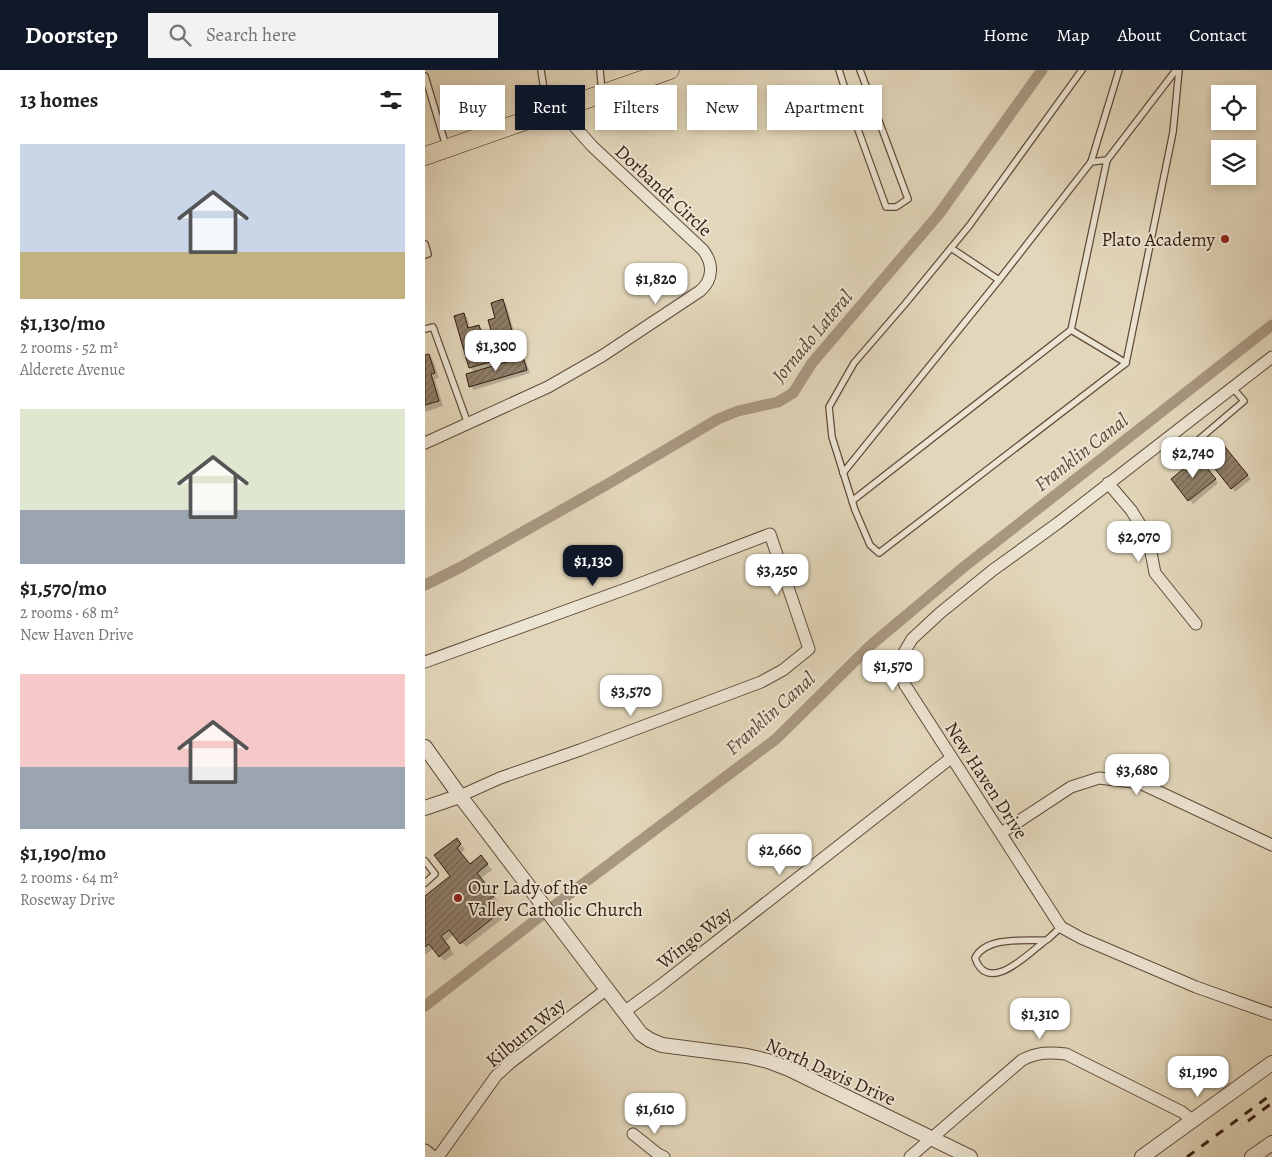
<!DOCTYPE html>
<html lang="en">
<head>
<meta charset="utf-8">
<style>
  :root { --surface:#fff; --page:#f2f2f2; --text:#202124; --muted:#757577; --accent:#111827 }
  body { margin:0; font-family:Alegreya,serif; background:var(--page); color:var(--text); height:100vh; display:flex; flex-direction:column; font-size:19px; white-space:nowrap }
  * { box-sizing:border-box; margin:0 }
  p { font-size:16px; color:var(--muted) }
  .icon { flex:none; width:28px; height:28px; fill:none; stroke:currentColor; stroke-width:2; stroke-linecap:round; stroke-linejoin:round }
  .map { position:relative; flex:1; overflow:hidden }
  .details { display:flex; flex-direction:column; background:var(--surface); width:425px }
  .details>* { flex:none }
  .banner { position:absolute; left:15px; top:15px; width:475px; height:45px; display:flex; gap:10px }
  .buttons { position:absolute; left:786px; top:15px; display:grid; gap:10px }
  .buttons a { display:grid; place-items:center; width:45px; height:45px; border-radius:0px; background:var(--surface); box-shadow:0 2px 8px #0003; font-size:25px }
  .price { position:absolute; translate:-50% -42px; padding:0 11px; border-radius:10px; background:#fff; color:#222; font-size:16px; line-height:32px; filter:drop-shadow(0 1px 2px #0008) }
  .price::after { content:''; position:absolute; left:50%; top:30px; width:15px; height:11px; margin-left:-8px; background:inherit; clip-path:polygon(0 0,100% 0,50% 100%) }
  .price.selected { background:var(--accent); color:#fff }
  ul { padding:0; list-style:none }
  li { display:grid; align-content:center; gap:10px; height:265px; padding:0 20px }
  li span { display:grid; place-items:center; height:155px; border-radius:0px; color:#555 }
  li>.icon { margin-inline-start:auto }
  span .icon { width:90px; height:90px; fill:#fffc; stroke-width:1 }
  li b { font-size:21px }
  h2 { display:flex; justify-content:space-between; align-items:center; height:60px; padding:0 20px; font-size:21px }
  .chip { padding:0 18px; border-radius:0px; background:var(--surface); box-shadow:0 2px 8px #0003; font-size:18px; line-height:45px }
  .chip.selected { background:var(--accent); color:#fff }
  header { display:flex; align-items:center; gap:30px; box-sizing:border-box; height:70px; padding:0 25px; background:var(--accent); color:#fff }
  header strong { font-size:24px }
  nav { display:flex; gap:28px; margin-inline-start:auto; font-size:18px }
  .search { width:350px; height:45px; background:var(--page); display:flex; align-items:center; gap:12px; box-sizing:border-box; padding:0 18px; border-radius:0px; color:var(--muted); font-size:19px }
  main { display:flex; flex:1; min-height:0 }
  .map>svg:first-child { display:block }
  .shadow { fill:#0003 }
  .lines { fill:none; stroke-linecap:round; stroke-linejoin:round }
  .canal { stroke:#a89881; stroke-width:11 }
  .building { fill:url(#building-hatch); stroke:#341d10 }
  .service-casing { stroke:#604c3b; stroke-width:8 }
  .minor-casing { stroke:#604c3b; stroke-width:13 }
  .tertiary-casing { stroke:#604c3b; stroke-width:16 }
  .primary-casing { stroke:#341d10; stroke-width:19 }
  .service { stroke:#ede5d3; stroke-width:5.5 }
  .minor { stroke:#ede5d3; stroke-width:11 }
  .tertiary { stroke:#ede5d3; stroke-width:14 }
  .primary { stroke:#e3d7bb; stroke-width:18 }
  .rail { stroke:#341d10; stroke-width:3; stroke-dasharray:9 9; stroke-linecap:butt }
  .poi-dot { fill:#8f2418; stroke:#ede5d3; stroke-width:2 }
  .labels { text-anchor:middle; stroke-width:4; stroke-linejoin:round; paint-order:stroke }
  .street-label { font-size:19px; fill:#341d10; stroke:#ede5d3 }
  .poi-label { font-size:19px; fill:#341d10; stroke:#ede5d3; text-anchor:end }
  .water-label { font-size:20px; font-style:italic; fill:#5d4838; stroke:#ede5d3 }
</style>
</head>
<body>
<header>
<strong>Doorstep</strong>
<div class="search"><svg class="icon" aria-label="search" viewBox="0 0 24 24"><circle cx="10" cy="10" r="6"/><path d="M15 15l6 6"/></svg>Search here</div>
<nav><a>Home</a><a>Map</a><a>About</a><a>Contact</a></nav>
</header>
<main>
<section class="details">
<h2>13 homes<svg class="icon" aria-label="filters" viewBox="0 0 24 24"><path d="M4 7h16M4 17h16"/><circle cx="9" cy="7" r="2"/><circle cx="15" cy="17" r="2"/></svg></h2>
<ul>
<li><span style="background:linear-gradient(#c9d6e8 70%,#c2b280 0)"><svg class="icon" aria-label="home" viewBox="0 0 24 24"><path d="M3 11l9-7 9 7M6 9v11h12V9"/></svg></span><div><b>$1,130/mo</b><p>2 rooms · 52 m²</p><p>Alderete Avenue</p></div></li>
<li><span style="background:linear-gradient(#dfe7d0 65%,#9aa5b1 0)"><svg class="icon" aria-label="home" viewBox="0 0 24 24"><path d="M3 11l9-7 9 7M6 9v11h12V9"/></svg></span><div><b>$1,570/mo</b><p>2 rooms · 68 m²</p><p>New Haven Drive</p></div></li>
<li><span style="background:linear-gradient(#f6c9c9 60%,#9aa5b1 0)"><svg class="icon" aria-label="home" viewBox="0 0 24 24"><path d="M3 11l9-7 9 7M6 9v11h12V9"/></svg></span><div><b>$1,190/mo</b><p>2 rooms · 64 m²</p><p>Roseway Drive</p></div></li>
</ul>
</section>
<div class="map">
<svg width="847" height="1087" viewBox="0 0 847 1087">
  <defs>
    <pattern id="building-hatch" width="6" height="6" patternUnits="userSpaceOnUse" patternTransform="scale(1.25)"><rect width="6" height="6" fill="#8f7e69"/><path d="M-1 1l2-2M0 6l6-6M5 7l2-2" fill="none" stroke="#766755"/></pattern>
  </defs>
  <rect width="100%" height="100%" fill="#e3d7bb"/>
  <filter id="stains"><feTurbulence type="fractalNoise" baseFrequency=".004" numOctaves="4"/><feColorMatrix values="0 0 0 0 .2 0 0 0 0 .09 0 0 0 0 .02 0 0 0 .5 -.17"/></filter>
  <radialGradient id="worn" r=".72"><stop offset=".6" stop-color="#630" stop-opacity="0"/><stop offset="1" stop-color="#630" stop-opacity=".3"/></radialGradient>
  <g class="shadow">
    <polygon points="78,231 81,234 96,286 78,291 75,287 72,249"/>
    <polygon points="38,244 42,248 45,258 53,256 57,259 68,297 98,288 101,291 105,303 49,320 46,316 50,302 45,298 30,247"/>
    <polygon points="4,285 8,290 14,308 10,309 18,336 0,342 0,287"/>
    <polygon points="800,377 826,409 810,422 807,418"/>
    <polygon points="777,392 793,413 768,434 748,409"/>
    <polygon points="31,769 40,779 36,783 45,795 61,792 67,800 56,808 73,831 67,836 77,849 41,877 29,864 20,872 29,884 19,891 9,878 0,885 0,828 27,806"/>
  </g>
  <g class="lines">
    <g class="canal">
      <polyline points="0,515 36,497 188,411 293,349 313,341 353,332 368,323 387,293 514,144 617,0"/>
      <polyline points="0,936 135,831 351,669 446,575 540,496 847,255"/>
    </g>
  </g>
  <g class="building">
    <polygon points="78,229 93,282 74,288 63,250 70,248 66,233"/>
    <polygon points="39,243 43,258 54,255 65,292 44,298 29,246"/>
    <polygon points="4,284 10,303 6,304 14,331 0,335 0,285"/>
    <polygon points="98,287 102,300 44,317 41,304"/>
    <polygon points="796,372 823,405 806,419 779,385"/>
    <polygon points="773,387 791,409 763,431 746,409"/>
    <polygon points="32,768 36,774 32,778 45,794 56,785 63,794 52,803 70,825 63,831 73,844 35,874 24,860 16,866 25,878 14,887 4,874 0,877 0,826 25,806 9,785"/>
  </g>
  <g class="lines">
    <g class="service-casing">
      <g id="service">
        <polyline points="116,0 122,40"/>
        <polyline points="175,0 177,23"/>
        <polyline points="414,0 431,54 461,137 471,137 483,129 435,0"/>
        <polyline points="657,0 544,156 480,234 429,293 404,337 407,367 430,440 445,475 454,483 701,293 748,62 754,0"/>
        <polyline points="0,6 21,76"/>
        <polyline points="666,92 682,90"/>
        <polyline points="0,174 3,184 0,185"/>
        <polyline points="526,178 574,210"/>
        <polyline points="0,259 8,257 43,354"/>
        <polyline points="646,260 701,293"/>
        <polyline points="740,369 749,380 758,383 819,331 807,317"/>
        <polyline points="418,403 574,210 666,92 694,0"/>
        <polyline points="427,431 646,260 682,90 751,0"/>
        <polyline points="0,791 10,804 0,813"/>
        <path d="M621,870C600,871 561,866 550,888C563,926 604,883 621,870L623,869L636,857"/>
      </g>
    </g>
    <g class="minor-casing">
      <g id="minor">
        <polyline points="847,287 633,453 568,500 515,543 487,569 477,586 475,603 480,615 636,857 656,868 771,917 847,944"/>
        <path d="M0,373L123,317L177,286L275,221C289,209 288,193 278,180L167,76L135,40"/>
        <polyline points="683,413 706,440 723,467 730,503 771,554"/>
        <polyline points="0,592 209,516 345,464 384,579 358,600 336,612 155,680 75,708 35,726"/>
        <polyline points="576,763 646,717 674,708 715,713 847,775"/>
        <polyline points="199,942 236,915 526,688"/>
        <polyline points="208,1064 233,1084 239,1087"/>
        <polyline points="0,1080 9,1087"/>
        <polyline points="13,1087 71,1006 85,993 182,919"/>
        <path d="M485,1087L597,990C613,982 624,982 641,984L757,1042L767,1050"/>
      </g>
    </g>
    <g class="tertiary-casing">
      <g id="tertiary">
        <polyline points="0,677 35,726 216,964 225,970 237,975 322,986 343,991 364,999 545,1087"/>
        <polyline points="0,738 35,726"/>
        <polyline points="717,1087 847,993"/>
        <polyline points="827,1087 847,1073"/>
      </g>
    </g>
    <g class="primary-casing">
      <polyline id="primary" points="0,86 245,0"/>
    </g>
    <use href="#service" class="service"/>
    <use href="#minor" class="minor"/>
    <use href="#tertiary" class="tertiary"/>
    <use href="#primary" class="primary"/>
    <g class="rail">
      <polyline points="823,1051 847,1033"/>
      <polyline points="762,1087 847,1024"/>
    </g>
  </g>
  <g class="poi-dot">
    <circle cx="800" cy="169" r="5"/>
    <circle cx="33" cy="828" r="5"/>
  </g>
  <g class="labels">
    <g class="street-label">
      <text transform="translate(239 120) rotate(43)" y="7">Dorbandt Circle</text>
      <text transform="translate(562 710) rotate(57)" y="7">New Haven Drive</text>
      <text transform="translate(269 867) rotate(-38)" y="7">Wingo Way</text>
      <text transform="translate(100 962) rotate(-40)" y="7">Kilburn Way</text>
      <text transform="translate(406 1001) rotate(24)" y="7">North Davis Drive</text>
    </g>
    <g class="poi-label">
      <text x="790" y="176">Plato Academy</text>
      <text x="43" y="824" text-anchor="start">Our Lady of the<tspan x="43" dy="22">Valley Catholic Church</tspan></text>
    </g>
    <g class="water-label">
      <text transform="translate(387 266) rotate(-50)" y="7">Jornado Lateral</text>
      <text transform="translate(656 382) rotate(-38)" y="7">Franklin Canal</text>
      <text transform="translate(345 643) rotate(-42)" y="7">Franklin Canal</text>
    </g>
  </g>
  <rect width="100%" height="100%" filter="url(#stains)"/>
  <rect width="100%" height="100%" fill="url(#worn)"/>
</svg>
<div class="buttons">
<a><svg class="icon" aria-label="locate" viewBox="0 0 24 24"><circle cx="12" cy="12" r="6"/><path d="M12 2v4M12 18v4M2 12h4M18 12h4"/></svg></a>
<a><svg class="icon" aria-label="layers" viewBox="0 0 24 24"><path d="M12 4l9 5-9 5-9-5zM3 14l9 5 9-5"/></svg></a>
</div>
<b class="price" style="left:231px;top:235px">$1,820</b>
<b class="price" style="left:71px;top:302px">$1,300</b>
<b class="price" style="left:768px;top:409px">$2,740</b>
<b class="price" style="left:714px;top:493px">$2,070</b>
<b class="price selected" style="left:168px;top:517px">$1,130</b>
<b class="price" style="left:352px;top:526px">$3,250</b>
<b class="price" style="left:468px;top:622px">$1,570</b>
<b class="price" style="left:206px;top:647px">$3,570</b>
<b class="price" style="left:712px;top:726px">$3,680</b>
<b class="price" style="left:355px;top:806px">$2,660</b>
<b class="price" style="left:615px;top:970px">$1,310</b>
<b class="price" style="left:773px;top:1028px">$1,190</b>
<b class="price" style="left:230px;top:1065px">$1,610</b>
<div class="banner">
<a class="chip">Buy</a>
<a class="chip selected">Rent</a>
<a class="chip">Filters</a>
<a class="chip">New</a>
<a class="chip">Apartment</a>
</div>
</div>
</main>
</body>
</html>
